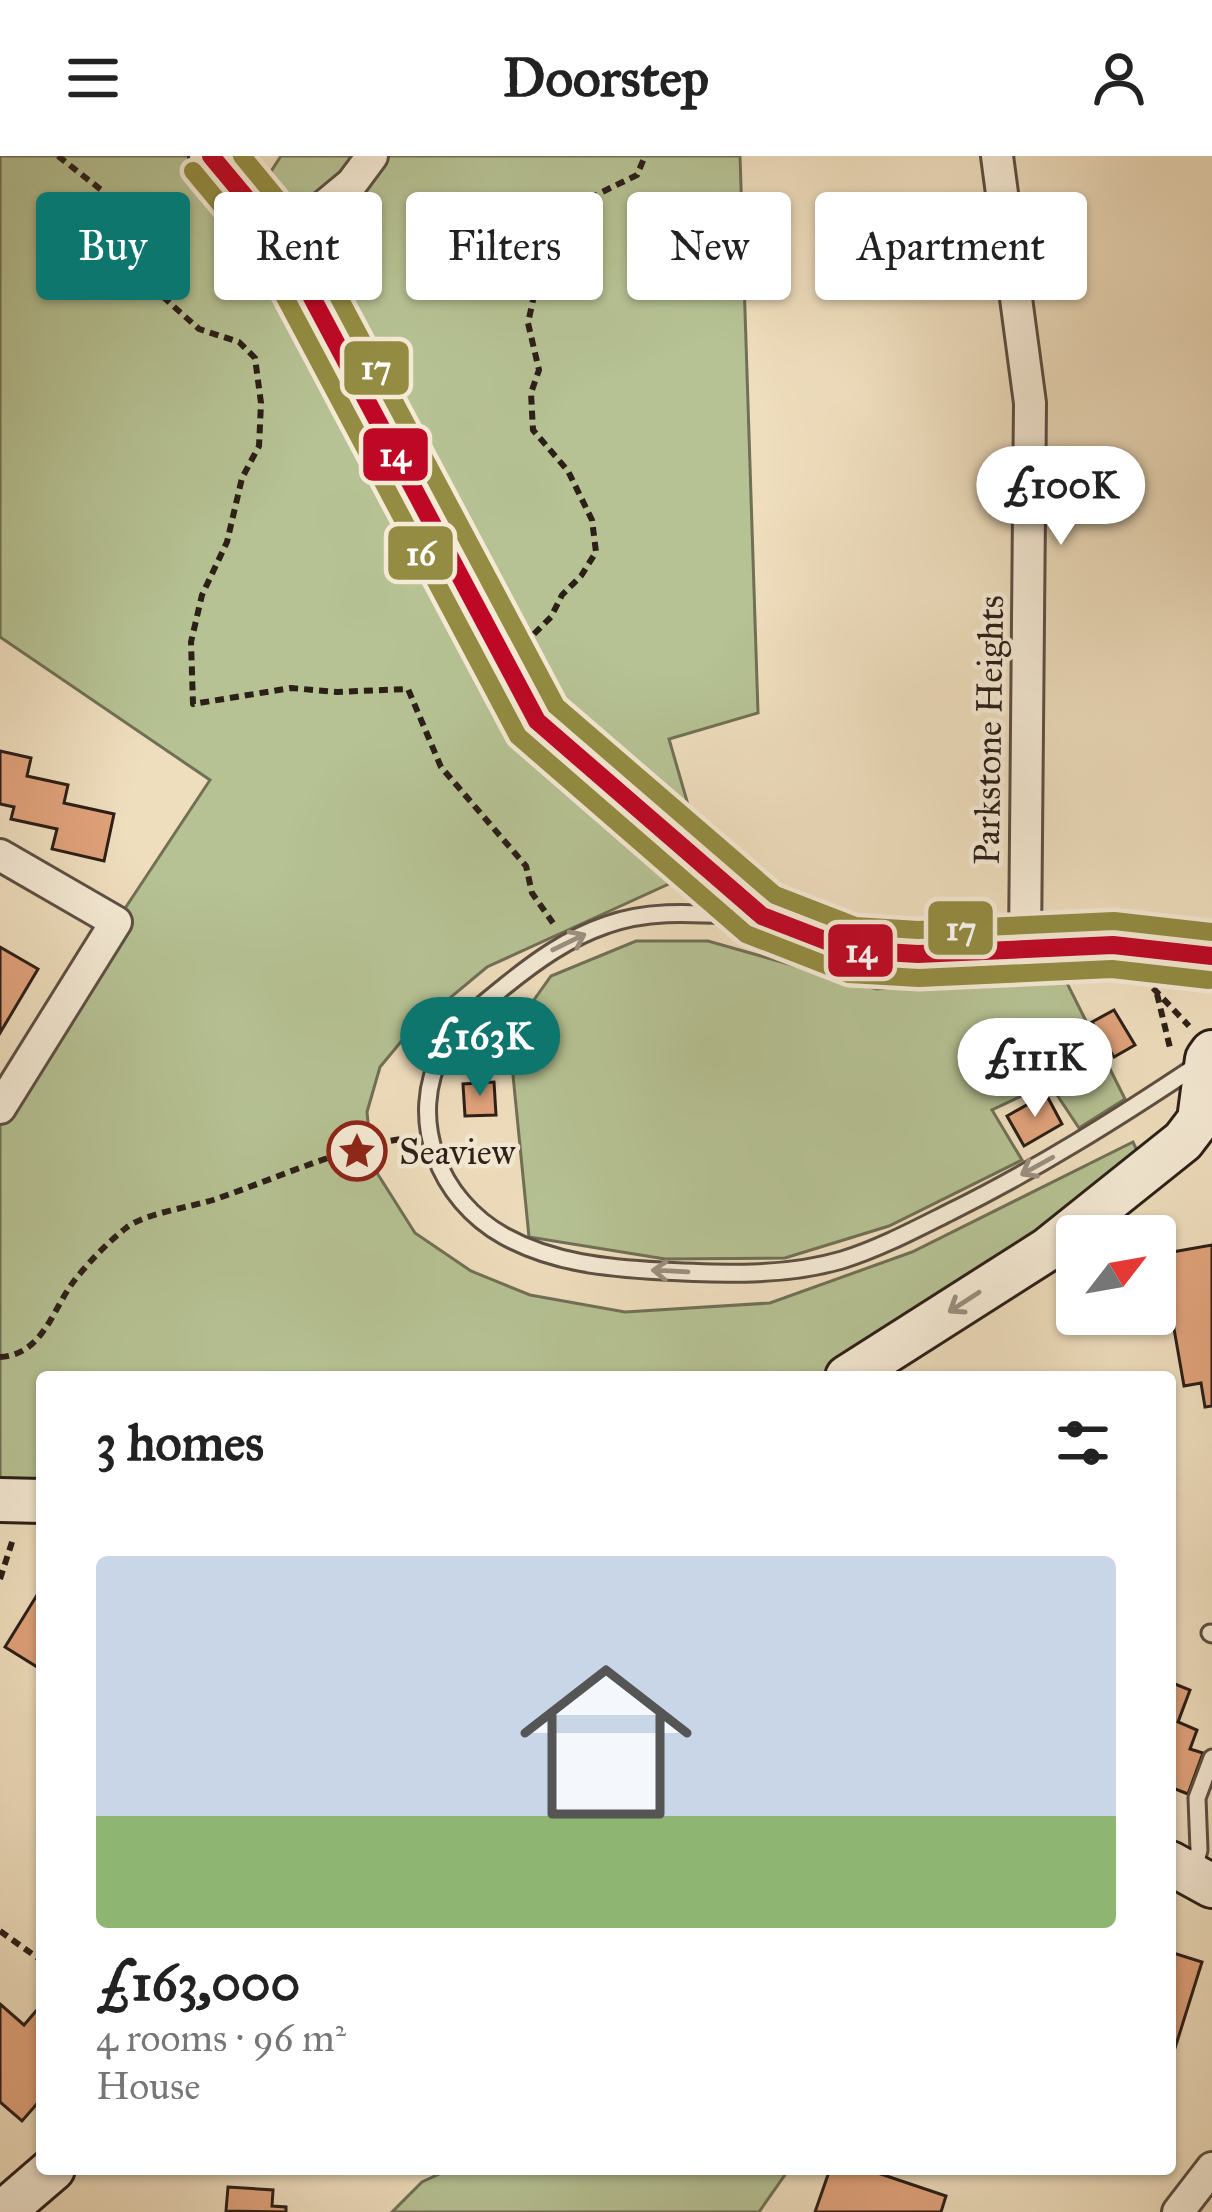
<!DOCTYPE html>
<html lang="en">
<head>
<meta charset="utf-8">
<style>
  :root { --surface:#fff; --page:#f6f6f6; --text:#222; --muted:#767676; --accent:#0f766e }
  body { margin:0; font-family:"IM FELL Great Primer",serif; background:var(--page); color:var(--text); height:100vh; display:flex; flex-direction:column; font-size:45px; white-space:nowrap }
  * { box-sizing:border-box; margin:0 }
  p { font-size:39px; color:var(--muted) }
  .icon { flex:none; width:66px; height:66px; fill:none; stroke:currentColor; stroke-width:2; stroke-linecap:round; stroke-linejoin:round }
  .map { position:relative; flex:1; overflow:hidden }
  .details { position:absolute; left:36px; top:1215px; width:1140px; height:804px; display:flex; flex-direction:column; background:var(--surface); border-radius:12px; box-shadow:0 3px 9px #0004 }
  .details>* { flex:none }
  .top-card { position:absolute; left:36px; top:36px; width:1140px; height:108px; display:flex; gap:24px }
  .needle { width:78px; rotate:59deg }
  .fabs { position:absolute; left:1056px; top:1059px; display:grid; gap:24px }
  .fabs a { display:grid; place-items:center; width:120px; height:120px; border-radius:12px; background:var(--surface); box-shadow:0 3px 9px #0004; font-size:60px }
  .price { position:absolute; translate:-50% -102px; padding:0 27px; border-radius:42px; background:#fff; color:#222; font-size:39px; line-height:78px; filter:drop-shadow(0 3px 6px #0008) }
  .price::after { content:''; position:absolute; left:50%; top:72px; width:36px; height:27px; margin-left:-18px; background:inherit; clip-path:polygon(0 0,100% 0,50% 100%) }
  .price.selected { background:var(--accent); color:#fff }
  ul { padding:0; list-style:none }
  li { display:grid; align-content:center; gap:24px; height:636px; padding:0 60px }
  li span { display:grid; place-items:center; height:372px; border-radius:12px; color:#555 }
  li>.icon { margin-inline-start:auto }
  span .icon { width:216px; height:216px; fill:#fffc; stroke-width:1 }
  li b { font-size:51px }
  h2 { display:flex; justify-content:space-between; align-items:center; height:144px; padding:0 60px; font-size:51px }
  .chip { padding:0 42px; border-radius:12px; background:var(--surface); box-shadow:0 3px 9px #0004; font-size:42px; line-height:108px }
  .chip.selected { background:var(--accent); color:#fff }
  header { display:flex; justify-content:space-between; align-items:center; height:156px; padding:0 60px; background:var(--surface); font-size:54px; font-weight:800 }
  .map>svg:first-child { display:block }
  .green { fill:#b6c294; stroke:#707056; stroke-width:3 }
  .building { fill:#e1a37c; stroke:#2b1f18; stroke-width:3 }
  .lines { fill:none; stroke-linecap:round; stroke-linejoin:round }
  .lane-casing { stroke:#5c4f42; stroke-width:21 }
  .street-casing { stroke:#5c4f42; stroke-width:36 }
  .secondary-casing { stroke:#2b1f18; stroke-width:48 }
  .path { stroke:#2b1f18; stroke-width:6; stroke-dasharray:9 6; stroke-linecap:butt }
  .lane { stroke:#f5ead5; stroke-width:15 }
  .street { stroke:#f5ead5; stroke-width:30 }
  .secondary { stroke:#f5ead5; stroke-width:42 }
  .bus-1-casing { stroke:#f5ead5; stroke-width:27 }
  .bus-2-casing { stroke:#f5ead5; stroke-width:27 }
  .bus-3-casing { stroke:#f5ead5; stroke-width:27 }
  .bus-1 { stroke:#be0826; stroke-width:18 }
  .bus-2 { stroke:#938c42; stroke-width:18 }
  .bus-3 { stroke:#938c42; stroke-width:18 }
  .oneway { stroke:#9a8f80 }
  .labels { text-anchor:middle; stroke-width:9; stroke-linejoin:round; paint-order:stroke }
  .street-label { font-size:36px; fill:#2b1f18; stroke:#f5ead5 }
  .poi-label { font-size:36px; fill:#2b1f18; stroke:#f5ead5; text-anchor:start }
  .line-badge { stroke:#f5ead5; stroke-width:4.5 }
  .badge-label { font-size:33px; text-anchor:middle; font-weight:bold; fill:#fff }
</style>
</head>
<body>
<header><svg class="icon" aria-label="menu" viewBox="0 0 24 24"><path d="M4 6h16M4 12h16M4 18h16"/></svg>Doorstep<svg class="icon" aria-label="person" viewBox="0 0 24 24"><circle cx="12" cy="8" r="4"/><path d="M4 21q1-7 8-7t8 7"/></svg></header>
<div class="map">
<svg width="1212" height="2056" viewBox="0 0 1212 2056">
  <rect width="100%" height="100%" fill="#efdebe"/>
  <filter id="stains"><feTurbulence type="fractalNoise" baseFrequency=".00167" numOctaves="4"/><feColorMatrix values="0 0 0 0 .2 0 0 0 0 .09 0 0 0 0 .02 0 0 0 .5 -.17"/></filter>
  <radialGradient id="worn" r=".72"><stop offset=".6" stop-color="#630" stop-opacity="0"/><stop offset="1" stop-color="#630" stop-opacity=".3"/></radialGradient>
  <g class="green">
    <polygon points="0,0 211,0 251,46 281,0 740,0 758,557 669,583 706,711 487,811 409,876 380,911 367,956 372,1009 415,1077 471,1115 530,1139 625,1156 770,1147 912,1096 1133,986 1146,1014 847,1221 42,1221 42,1345 0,1344 0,952 116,766 210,624 0,481"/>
    <polygon points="636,785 708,785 877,833 1062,817 1125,943 1079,972 1049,927 992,954 1022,1004 889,1070 785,1102 665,1103 529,1081 509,879 551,820"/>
    <polygon points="450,2013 789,2013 759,2056 392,2056 422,2026"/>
  </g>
  <g class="building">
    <polygon points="0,595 31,602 27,620 68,629 64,647 114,658 104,705 52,693 57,673 11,663 14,651 0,648"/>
    <polygon points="0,791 38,813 0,877"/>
    <polygon points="1114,854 1135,889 1114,901 1092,866"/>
    <polygon points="494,926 496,959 465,960 463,928"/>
    <polygon points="1046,938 1062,968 1024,990 1007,960"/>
    <polygon points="1212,1089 1212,1250 1205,1251 1201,1227 1184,1230 1161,1098"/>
    <polygon points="42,1431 42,1514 5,1491"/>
    <polygon points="1170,1526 1190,1534 1178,1566 1197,1574 1190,1593 1203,1597 1188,1638 1170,1631"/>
    <polygon points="1170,1796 1202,1806 1170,1908"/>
    <polygon points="0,1848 24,1869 42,1848 42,1942 22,1965 0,1946"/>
    <polygon points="830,2013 866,2013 946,2040 941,2056 815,2056"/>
    <polygon points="228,2031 273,2034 272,2050 286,2051 286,2056 226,2055"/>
  </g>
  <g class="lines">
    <g class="lane-casing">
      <g id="lane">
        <path d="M750,760C702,758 652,752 606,769C568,782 536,805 505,830C482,849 457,867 443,894C406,963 439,1044 504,1080C553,1107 607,1112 662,1115C722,1118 784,1121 842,1104C880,1092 914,1074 950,1056C1037,1013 1118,962 1199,908"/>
        <polyline points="1210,1477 1212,1478"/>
        <polyline points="1193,1718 1199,1694 1197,1642 1212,1602"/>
      </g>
    </g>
    <g class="street-casing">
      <g id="street">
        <polyline points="997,0 1030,247 1025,790"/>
        <polyline points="282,85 352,27 372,0"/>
        <polyline points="0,699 116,766 0,952"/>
        <polyline points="1178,2056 1212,2012"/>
      </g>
    </g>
    <g class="secondary-casing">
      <g id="secondary">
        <polyline points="211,0 282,85 537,565 762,760 850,794 918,798 1113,789 1212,800"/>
        <polyline points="847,1221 1048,1093 1183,985 1199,964 1207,903 1212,896"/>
        <polyline points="0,1344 42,1345"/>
        <polyline points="1170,1707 1212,1730"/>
        <polyline points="3,2056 53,2013"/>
      </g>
    </g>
    <g class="path">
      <polyline points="58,0 104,36 126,93 152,131 199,173 239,186 255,202 261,247 259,290 242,322 227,386 202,439 191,486 193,548 291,532 337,536 408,533 441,611 526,710 532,737 553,767"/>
      <polyline points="534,478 551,461 562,439 581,420 596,396 592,364 568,315 533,274 531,237 539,214 528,167 537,126 579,75 594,40 637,19 645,0"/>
      <polyline points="1153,832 1189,870"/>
      <polyline points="1157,838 1171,896"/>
      <path d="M0,1201C43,1199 53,1152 74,1125C88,1107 108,1086 126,1072C143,1058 190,1051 213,1044C278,1022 340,992 407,982"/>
      <polyline points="0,1423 13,1383"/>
      <polyline points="0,1775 42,1805"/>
    </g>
    <use href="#lane" class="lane"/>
    <use href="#street" class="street"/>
    <use href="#secondary" class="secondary"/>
    <g class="bus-1-casing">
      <polyline id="bus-1" points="211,0 282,85 537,565 762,760 850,794 918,798 1113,789 1212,800"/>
    </g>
    <g class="bus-2-casing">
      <polyline id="bus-2" points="193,15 262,98 518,580 746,778 849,818 919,822 1112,813 1209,824"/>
    </g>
    <g class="bus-3-casing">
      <polyline id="bus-3" points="242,0 303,74 556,550 775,739 855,770 918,774 1114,765 1212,776"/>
    </g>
    <use href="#bus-1" class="bus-1"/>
    <use href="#bus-2" class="bus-2"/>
    <use href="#bus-3" class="bus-3"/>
  </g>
  <defs><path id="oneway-shaft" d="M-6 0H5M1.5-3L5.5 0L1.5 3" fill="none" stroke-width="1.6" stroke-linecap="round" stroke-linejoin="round" transform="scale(3)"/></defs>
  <g class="oneway">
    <use href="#oneway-shaft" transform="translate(569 786) rotate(-26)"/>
    <use href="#oneway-shaft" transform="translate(1037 1010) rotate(151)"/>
    <use href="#oneway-shaft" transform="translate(670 1115) rotate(-177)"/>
    <use href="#oneway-shaft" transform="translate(964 1146) rotate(147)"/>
  </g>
  <defs>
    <g id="sight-ring" transform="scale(3)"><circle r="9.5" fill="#f5ead5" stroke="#8f2418" stroke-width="1.5"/><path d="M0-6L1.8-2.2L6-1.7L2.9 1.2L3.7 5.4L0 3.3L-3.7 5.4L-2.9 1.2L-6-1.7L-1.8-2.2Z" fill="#8f2418"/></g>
  </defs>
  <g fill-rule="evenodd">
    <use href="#sight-ring" x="357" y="995"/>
  </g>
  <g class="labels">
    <g class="street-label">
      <text transform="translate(988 574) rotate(-89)" y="13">Parkstone Heights</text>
    </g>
    <g class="poi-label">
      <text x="399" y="1008">Seaview</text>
    </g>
  </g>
  <g class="line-badge">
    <rect x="342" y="183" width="69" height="58" rx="12" fill="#938c42"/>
    <rect x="361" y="270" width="69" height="57" rx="12" fill="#be0826"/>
    <rect x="386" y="368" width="69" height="58" rx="12" fill="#938c42"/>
    <rect x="926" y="743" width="69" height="58" rx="12" fill="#938c42"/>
    <rect x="826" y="766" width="69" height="57" rx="12" fill="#be0826"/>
  </g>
  <g class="badge-label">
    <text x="376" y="223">17</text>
    <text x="395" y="310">14</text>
    <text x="421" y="409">16</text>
    <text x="961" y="784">17</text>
    <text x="861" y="806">14</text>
  </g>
  <rect width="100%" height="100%" filter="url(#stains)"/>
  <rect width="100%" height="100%" fill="url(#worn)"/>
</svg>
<div class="fabs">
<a><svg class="needle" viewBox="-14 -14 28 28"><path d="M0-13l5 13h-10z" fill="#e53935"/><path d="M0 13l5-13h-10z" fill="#767676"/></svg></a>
</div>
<b class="price" style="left:1061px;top:392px">£100K</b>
<b class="price selected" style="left:480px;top:943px">£163K</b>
<b class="price" style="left:1035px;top:964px">£111K</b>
<div class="top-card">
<a class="chip selected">Buy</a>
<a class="chip">Rent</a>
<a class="chip">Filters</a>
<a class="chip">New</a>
<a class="chip">Apartment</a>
</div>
<section class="details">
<h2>3 homes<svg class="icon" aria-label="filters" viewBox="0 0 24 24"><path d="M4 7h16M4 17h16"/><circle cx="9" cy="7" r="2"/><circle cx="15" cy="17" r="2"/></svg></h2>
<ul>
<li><span style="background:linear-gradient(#c9d6e8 70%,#8fb573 0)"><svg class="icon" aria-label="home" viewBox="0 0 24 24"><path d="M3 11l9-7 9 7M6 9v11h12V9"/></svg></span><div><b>£163,000</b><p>4 rooms · 96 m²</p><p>House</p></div></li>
</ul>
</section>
</div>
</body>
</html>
